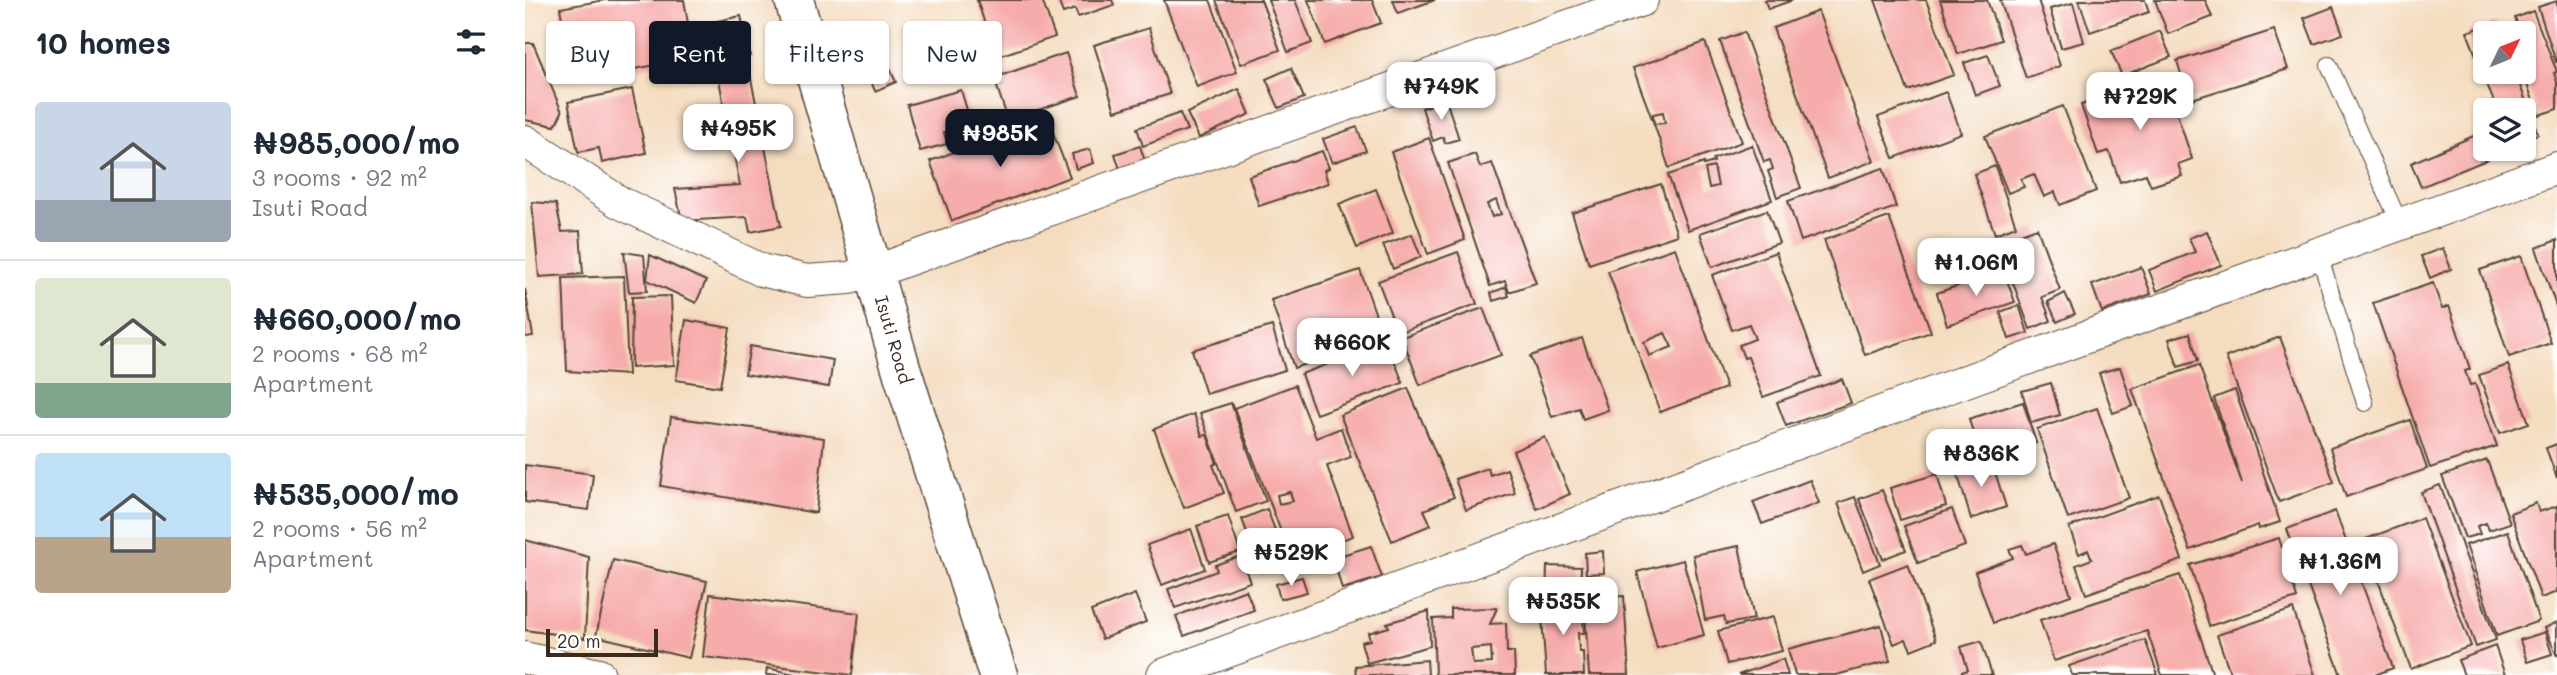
<!DOCTYPE html>
<html lang="en">
<head>
<meta charset="utf-8">
<style>
  :root { --surface:#fff; --page:#f2f2f3; --text:#1f2937; --muted:#747a83; --line:#e0e1e3; --accent:#111827 }
  body { margin:0; font-family:Mali,sans-serif; background:var(--page); color:var(--text); height:100vh; display:flex; flex-direction:column; font-size:26px; white-space:nowrap }
  * { box-sizing:border-box; margin:0 }
  p { font-size:23px; color:var(--muted) }
  .icon { flex:none; width:38px; height:38px; fill:none; stroke:currentColor; stroke-width:2; stroke-linecap:round; stroke-linejoin:round }
  .map { position:relative; flex:1; overflow:hidden }
  .panel { display:flex; flex-direction:column; background:var(--surface); width:525px }
  .panel>* { flex:none }
  .hud { position:absolute; left:21px; top:21px; width:665px; height:63px; display:flex; gap:14px }
  .needle { width:46px; rotate:47deg }
  .buttons { position:absolute; left:1948px; top:21px; display:grid; gap:14px }
  .buttons a { display:grid; place-items:center; width:63px; height:63px; border-radius:7px; background:var(--surface); box-shadow:0 2px 5px #0004; font-size:35px }
  .scale { position:absolute; left:21px; bottom:18px; width:112px; box-sizing:border-box; padding-left:7px; border:4px solid #3b2a1e; border-top:0; font-size:19px; line-height:24px; white-space:nowrap; color:#3b2a1e; -webkit-text-stroke:5px #fff; paint-order:stroke }
  .price { position:absolute; translate:-50% -60px; padding:0 16px; border-radius:14px; background:#fff; color:#222; font-size:23px; line-height:46px; filter:drop-shadow(0 2px 4px #0008) }
  .price::after { content:''; position:absolute; left:50%; top:42px; width:21px; height:16px; margin-left:-10px; background:inherit; clip-path:polygon(0 0,100% 0,50% 100%) }
  .price.active { background:var(--accent); color:#fff }
  ul { padding:0; list-style:none }
  li { display:flex; align-items:center; gap:21px; height:175px; padding:0 35px }
  li+li { border-top:2px solid var(--line) }
  li span { display:grid; place-items:center; flex:none; width:196px; height:140px; border-radius:7px; color:#555 }
  li>.icon { margin-inline-start:auto }
  span .icon { width:84px; height:84px; fill:#fffc; stroke-width:1 }
  li b { font-size:30px }
  h2 { display:flex; justify-content:space-between; align-items:center; height:84px; padding:0 35px; font-size:30px }
  .pill { padding:0 24px; border-radius:7px; background:var(--surface); box-shadow:0 2px 5px #0004; font-size:24px; line-height:63px }
  .pill.active { background:var(--accent); color:#fff }
  main { display:flex; flex:1; min-height:0 }
  .map>svg:first-child { display:block }
  .building { fill:#f6acaa; fill-rule:evenodd }
  .lines { fill:none; stroke-linecap:round; stroke-linejoin:round }
  .lane-casing { stroke:#574536; stroke-width:18 }
  .street-casing { stroke:#574536; stroke-width:34 }
  .secondary-casing { stroke:#574536; stroke-width:41 }
  .lane { stroke:#fff; stroke-width:16 }
  .street { stroke:#fff; stroke-width:32 }
  .secondary { stroke:#fff; stroke-width:38 }
  .labels { text-anchor:middle; stroke-width:5; stroke-linejoin:round; paint-order:stroke }
  .street-label { font-size:18px; fill:#3b2a1e; stroke:#fff }
</style>
</head>
<body>
<main>
<section class="panel">
<h2>10 homes<svg class="icon" aria-label="filters" viewBox="0 0 24 24"><path d="M4 7h16M4 17h16"/><circle cx="9" cy="7" r="2"/><circle cx="15" cy="17" r="2"/></svg></h2>
<ul>
<li><span style="background:linear-gradient(#c9d6e8 70%,#9aa5b1 0)"><svg class="icon" aria-label="home" viewBox="0 0 24 24"><path d="M3 11l9-7 9 7M6 9v11h12V9"/></svg></span><div><b>₦985,000/mo</b><p>3 rooms · 92 m²</p><p>Isuti Road</p></div></li>
<li><span style="background:linear-gradient(#dfe7d0 75%,#7fa58c 0)"><svg class="icon" aria-label="home" viewBox="0 0 24 24"><path d="M3 11l9-7 9 7M6 9v11h12V9"/></svg></span><div><b>₦660,000/mo</b><p>2 rooms · 68 m²</p><p>Apartment</p></div></li>
<li><span style="background:linear-gradient(#bfe0f5 60%,#b9a48a 0)"><svg class="icon" aria-label="home" viewBox="0 0 24 24"><path d="M3 11l9-7 9 7M6 9v11h12V9"/></svg></span><div><b>₦535,000/mo</b><p>2 rooms · 56 m²</p><p>Apartment</p></div></li>
</ul>
</section>
<div class="map">
<svg width="2032" height="675" viewBox="0 0 2032 675">
  <rect width="100%" height="100%" fill="#fff"/>
  <filter id="ink" filterUnits="userSpaceOnUse"><feTurbulence type="fractalNoise" baseFrequency=".0143" numOctaves="2"/><feDisplacementMap in="SourceGraphic" scale="14" xChannelSelector="R" yChannelSelector="G"/><feConvolveMatrix kernelMatrix="1 2 1 2 8 2 1 2 1" color-interpolation-filters="sRGB"/></filter>
  <filter id="wash" filterUnits="userSpaceOnUse"><feTurbulence type="fractalNoise" baseFrequency=".00686" numOctaves="4" result="noise"/><feDisplacementMap in="SourceGraphic" scale="28" xChannelSelector="R" yChannelSelector="G"/><feGaussianBlur stdDeviation="1.57" result="paint"/><feColorMatrix in="noise" values="0 0 0 0 0 0 0 0 0 0 0 0 0 0 0 0 0 1.4 0 .05"/><feComposite in="paint" operator="in"/></filter>
  <g filter="url(#wash)">
    <rect width="100%" height="100%" fill="#f4dcbf"/>
    <g id="blocks">
      <g class="building">
        <polygon points="80,0 159,0 169,58 104,70 102,60 89,61 91,72 48,79 35,8"/>
        <polygon points="452,0 517,0 530,37 471,57"/>
        <polygon points="533,0 587,0 589,5 553,17 550,9 538,13"/>
        <polygon points="639,0 685,0 712,72 672,87"/>
        <polygon points="691,0 736,0 755,50 716,64"/>
        <polygon points="743,0 770,0 787,43 763,52"/>
        <polygon points="783,0 847,0 856,23 800,44"/>
        <polygon points="868,0 910,0 873,13"/>
        <polygon points="1240,0 1268,0 1243,9"/>
        <polygon points="1350,0 1401,0 1429,75 1383,91"/>
        <polygon points="1415,0 1462,0 1476,40 1433,54"/>
        <polygon points="1475,0 1513,0 1535,66 1501,78"/>
        <polygon points="1554,0 1620,0 1624,12 1565,32"/>
        <polygon points="1630,0 1680,0 1687,17 1643,34"/>
        <polygon points="2032,1 2032,62 2031,62 2013,7"/>
        <polygon points="1548,3 1559,42 1536,48 1525,9"/>
        <polygon points="1808,7 1818,34 1789,44 1779,18"/>
        <polygon points="1293,11 1349,161 1303,178 1248,28"/>
        <polygon points="2008,11 2032,72 2029,73 2032,82 2032,109 2014,115 1997,72 1998,64 2006,61 1998,40 1998,33 1996,33 1990,18"/>
        <polygon points="216,16 225,56 187,64 178,24"/>
        <polygon points="1971,22 1975,33 1960,33 1960,72 1990,72 2013,134 1998,139 1998,110 1972,110 1942,32"/>
        <polygon points="624,28 645,94 590,111 569,45"/>
        <polygon points="1749,30 1763,69 1664,100 1652,61"/>
        <polygon points="1635,31 1646,57 1597,76 1586,51"/>
        <polygon points="1219,32 1276,188 1252,197 1243,171 1248,169 1245,160 1239,162 1195,41"/>
        <polygon points="1180,42 1217,142 1144,168 1129,124 1140,123 1138,112 1128,114 1129,124 1108,68"/>
        <polygon points="0,43 8,43 37,112 30,126 0,120"/>
        <polygon points="541,53 555,96 483,120 469,78"/>
        <polygon points="1463,55 1475,86 1450,95 1439,63"/>
        <polygon points="223,64 256,226 225,232 222,217 157,221 150,189 215,185 192,70"/>
        <polygon points="364,67 371,82 350,91 344,76"/>
        <polygon points="766,68 779,98 754,108 741,79"/>
        <polygon points="1640,78 1667,159 1653,164 1657,176 1626,186 1621,174 1595,182 1584,151 1573,154 1556,105"/>
        <polygon points="107,89 121,153 77,163 74,148 53,152 43,102"/>
        <polygon points="714,89 725,114 674,138 662,113"/>
        <polygon points="436,90 445,120 430,124 431,129 419,132 422,144 395,151 382,105"/>
        <polygon points="1421,92 1436,133 1369,158 1353,117"/>
        <polygon points="921,100 934,139 920,143 918,137 908,141 897,108"/>
        <polygon points="1538,106 1571,191 1535,205 1530,192 1519,197 1509,174 1496,179 1499,187 1483,193 1460,136"/>
        <polygon points="655,113 662,130 618,146 612,128"/>
        <polygon points="522,117 545,177 427,221 405,161"/>
        <polygon points="832,127 841,151 807,163 798,139"/>
        <polygon points="1960,131 1960,149 1988,149 1896,187 1886,163"/>
        <polygon points="904,138 940,240 903,254 866,152"/>
        <path d="M1227,145L1247,200L1163,230L1143,175L1179,163V165L1189,162L1188,159ZM1189,167L1193,186L1184,188L1180,169Z"/>
        <polygon points="615,146 620,161 595,169 590,154"/>
        <polygon points="565,149 569,163 551,169 547,154"/>
        <polygon points="797,151 804,168 799,170 803,183 734,206 724,176"/>
        <path d="M950,154L955,167L967,163L1011,283L984,292L980,281L965,286L923,163ZM971,200L976,214L967,217L962,204Z"/>
        <polygon points="1470,166 1491,226 1470,234 1449,174"/>
        <polygon points="1358,168 1371,207 1276,241 1263,201"/>
        <polygon points="1136,184 1152,235 1064,264 1047,213"/>
        <polygon points="851,189 868,233 832,248 814,204"/>
        <polygon points="7,202 31,204 37,232 55,231 58,274 14,277"/>
        <polygon points="1242,210 1254,243 1187,267 1175,233"/>
        <polygon points="1364,217 1406,332 1340,355 1299,240"/>
        <polygon points="1512,228 1535,290 1517,297 1526,321 1505,329 1473,242"/>
        <polygon points="1682,231 1696,265 1632,291 1624,270 1670,252 1664,238"/>
        <polygon points="887,234 896,257 868,269 858,245"/>
        <polygon points="2032,240 2032,309 2011,248"/>
        <path d="M1150,248L1201,388L1135,412L1083,271ZM1140,333L1147,347L1124,356L1119,342Z"/>
        <polygon points="1918,248 1926,269 1905,278 1896,256"/>
        <polygon points="99,252 119,255 122,291 104,292"/>
        <polygon points="933,252 952,304 873,333 853,281"/>
        <polygon points="1251,252 1296,376 1238,397 1223,357 1219,358 1214,345 1230,339 1224,324 1207,330 1187,275"/>
        <polygon points="125,255 181,281 171,303 122,280"/>
        <polygon points="1996,256 2026,343 1984,357 1955,270"/>
        <polygon points="1616,267 1626,294 1577,312 1567,285"/>
        <polygon points="835,270 859,338 769,368 746,300"/>
        <polygon points="1478,270 1490,302 1422,325 1412,293"/>
        <polygon points="99,276 103,375 42,371 38,278"/>
        <polygon points="1908,283 1917,309 1924,306 1945,369 1940,371 1945,385 1950,384 1972,446 1905,468 1848,303"/>
        <polygon points="981,287 984,296 968,301 966,293"/>
        <polygon points="0,289 8,336 0,337"/>
        <polygon points="1540,293 1550,314 1532,322 1523,302"/>
        <polygon points="146,296 149,365 106,368 107,297"/>
        <polygon points="1494,305 1503,333 1484,339 1475,312"/>
        <polygon points="958,308 976,355 895,385 877,337"/>
        <polygon points="161,320 205,328 195,387 151,380"/>
        <polygon points="747,326 760,370 681,394 667,350"/>
        <polygon points="1665,333 1673,361 1653,367 1644,339"/>
        <polygon points="1755,337 1809,482 1754,502 1701,357"/>
        <polygon points="1057,338 1083,410 1058,419 1054,408 1027,417 1005,356"/>
        <polygon points="862,342 878,383 791,414 776,374"/>
        <polygon points="225,346 308,360 304,387 220,374"/>
        <polygon points="1674,365 1717,483 1689,398 1710,390 1755,522 1734,529 1733,525 1665,550 1607,389"/>
        <polygon points="1983,365 2004,423 1975,433 1954,375"/>
        <polygon points="1595,367 1608,406 1588,413 1574,373"/>
        <polygon points="1317,379 1326,403 1261,426 1252,402"/>
        <polygon points="1526,383 1535,415 1506,423 1497,391"/>
        <path d="M770,385L791,438L816,428L826,457L802,466L828,536L766,558L709,408ZM765,492L768,501L754,504L752,495Z"/>
        <polygon points="883,388 929,497 899,510 906,525 867,541 815,415"/>
        <polygon points="1498,402 1511,443 1467,456 1464,447 1453,450 1444,419"/>
        <polygon points="706,403 741,501 711,512 675,413"/>
        <polygon points="1572,408 1604,498 1543,519 1512,429"/>
        <polygon points="669,414 677,436 682,435 692,463 688,465 699,493 659,508 629,429"/>
        <polygon points="146,417 299,438 291,513 136,486"/>
        <polygon points="1885,420 1902,469 1821,497 1805,448"/>
        <polygon points="1020,437 1045,494 1012,509 988,451"/>
        <polygon points="2032,444 2032,478 2021,448"/>
        <polygon points="1466,459 1481,507 1446,519 1431,469"/>
        <polygon points="1962,460 1985,523 1964,530 1961,523 1952,526 1955,534 1940,538 1917,476"/>
        <polygon points="0,465 68,474 64,510 0,502"/>
        <polygon points="963,468 965,475 982,469 990,493 941,510 930,479"/>
        <polygon points="1412,474 1421,506 1375,520 1365,488"/>
        <polygon points="1285,480 1294,503 1237,524 1228,502"/>
        <polygon points="1915,485 1971,640 1951,647 1896,492"/>
        <polygon points="1357,490 1381,550 1358,559 1334,499"/>
        <polygon points="1634,495 1657,560 1561,594 1551,565 1567,559 1563,550 1554,554 1544,527"/>
        <polygon points="1330,497 1355,564 1338,571 1313,503"/>
        <polygon points="2011,503 2014,512 2032,506 2032,592 2016,598 1985,513"/>
        <polygon points="742,509 762,562 737,572 717,519"/>
        <polygon points="1427,509 1440,546 1393,563 1379,526"/>
        <polygon points="1810,511 1868,668 1850,675 1816,675 1762,529"/>
        <polygon points="703,516 715,552 684,562 672,526"/>
        <polygon points="1897,518 1946,646 1886,669 1838,540"/>
        <polygon points="666,529 680,569 637,585 622,545"/>
        <polygon points="1983,531 2014,621 1972,636 1941,545"/>
        <polygon points="1754,538 1772,598 1684,626 1665,565"/>
        <polygon points="0,540 64,557 60,638 0,630"/>
        <polygon points="1528,544 1546,595 1468,623 1450,572 1488,558 1484,549 1497,545 1501,554"/>
        <polygon points="846,546 857,577 817,589 808,558"/>
        <polygon points="1214,546 1229,619 1201,624 1199,616 1180,620 1168,555"/>
        <polygon points="1078,551 1079,573 1061,574 1060,553"/>
        <polygon points="715,556 725,582 650,608 643,589 692,571 690,565"/>
        <polygon points="88,560 182,581 164,658 71,636"/>
        <polygon points="1158,560 1179,635 1132,648 1112,572"/>
        <polygon points="1383,564 1411,640 1386,650 1381,639 1369,644 1344,579"/>
        <polygon points="1022,566 1056,567 1055,598 1021,598"/>
        <polygon points="1655,575 1688,675 1637,675 1622,631 1529,661 1515,620"/>
        <polygon points="777,577 782,592 755,599 751,584"/>
        <polygon points="721,590 729,610 659,636 651,616"/>
        <polygon points="185,594 334,613 327,675 178,657"/>
        <polygon points="610,594 621,622 577,639 566,611"/>
        <polygon points="1099,596 1104,675 1064,675 1059,598"/>
        <polygon points="1057,600 1059,633 1053,633 1054,652 1058,652 1059,675 1021,675 1016,603"/>
        <path d="M972,608L965,624L981,623L982,652H989L990,675H910L908,619L926,618V609ZM966,647L967,663L948,664L946,649Z"/>
        <polygon points="1768,609 1790,675 1706,675 1692,635"/>
        <polygon points="904,611 905,646 842,663 836,642 845,640 843,633 864,627 862,623"/>
        <polygon points="1248,617 1257,651 1202,664 1193,631"/>
        <polygon points="2032,622 2032,656 2020,628"/>
        <polygon points="1356,625 1365,661 1311,675 1270,675 1263,649"/>
        <polygon points="2020,632 2027,654 2002,662 1995,640"/>
        <polygon points="1620,640 1633,675 1547,675 1544,666"/>
        <polygon points="1456,641 1467,675 1438,675 1437,672 1443,670 1436,647"/>
        <polygon points="1970,646 1980,675 1939,675 1933,660"/>
        <polygon points="1258,659 1263,675 1213,675"/>
        <polygon points="902,660 903,675 831,675 830,666"/>
        <polygon points="242,668 270,674 270,675 241,675"/>
      </g>
    </g>
  </g>
  <g filter="url(#ink)">
    <use href="#blocks" fill-opacity="0" stroke="#574536" stroke-width="2"/>
    <g class="lines">
      <g class="lane-casing">
        <g id="lane">
          <polyline points="1804,65 1875,224"/>
          <polyline points="1794,254 1840,403"/>
        </g>
      </g>
      <g class="street-casing">
        <g id="street">
          <polyline points="0,141 94,202 236,270 282,281 324,278 348,272 1117,0"/>
          <polyline points="0,658 74,675"/>
          <polyline points="638,675 1572,333 2032,168"/>
        </g>
      </g>
      <g class="secondary-casing">
        <g id="secondary">
          <path id="s1" d="M269,0L377,371L473,675"/>
        </g>
      </g>
      <use href="#lane" class="lane"/>
      <use href="#street" class="street"/>
      <use href="#secondary" class="secondary"/>
    </g>
  </g>
  <g class="labels">
    <g class="street-label">
      <text dy="6" stroke="none"><textPath href="#s1" startOffset="354">Isuti Road</textPath></text>
    </g>
  </g>
</svg>
<div class="buttons">
<a><svg class="needle" viewBox="-14 -14 28 28"><path d="M0-13l5 13h-10z" fill="#e53935"/><path d="M0 13l5-13h-10z" fill="#747a83"/></svg></a>
<a><svg class="icon" aria-label="layers" viewBox="0 0 24 24"><path d="M12 4l9 5-9 5-9-5zM3 14l9 5 9-5"/></svg></a>
</div>
<div class="scale">20 m</div>
<b class="price" style="left:916px;top:122px">₦749K</b>
<b class="price" style="left:1615px;top:132px">₦729K</b>
<b class="price" style="left:213px;top:164px">₦495K</b>
<b class="price active" style="left:475px;top:169px">₦985K</b>
<b class="price" style="left:1451px;top:298px">₦1.06M</b>
<b class="price" style="left:827px;top:378px">₦660K</b>
<b class="price" style="left:1456px;top:489px">₦836K</b>
<b class="price" style="left:766px;top:588px">₦529K</b>
<b class="price" style="left:1815px;top:597px">₦1.36M</b>
<b class="price" style="left:1038px;top:637px">₦535K</b>
<div class="hud">
<a class="pill">Buy</a>
<a class="pill active">Rent</a>
<a class="pill">Filters</a>
<a class="pill">New</a>
</div>
</div>
</main>
</body>
</html>
